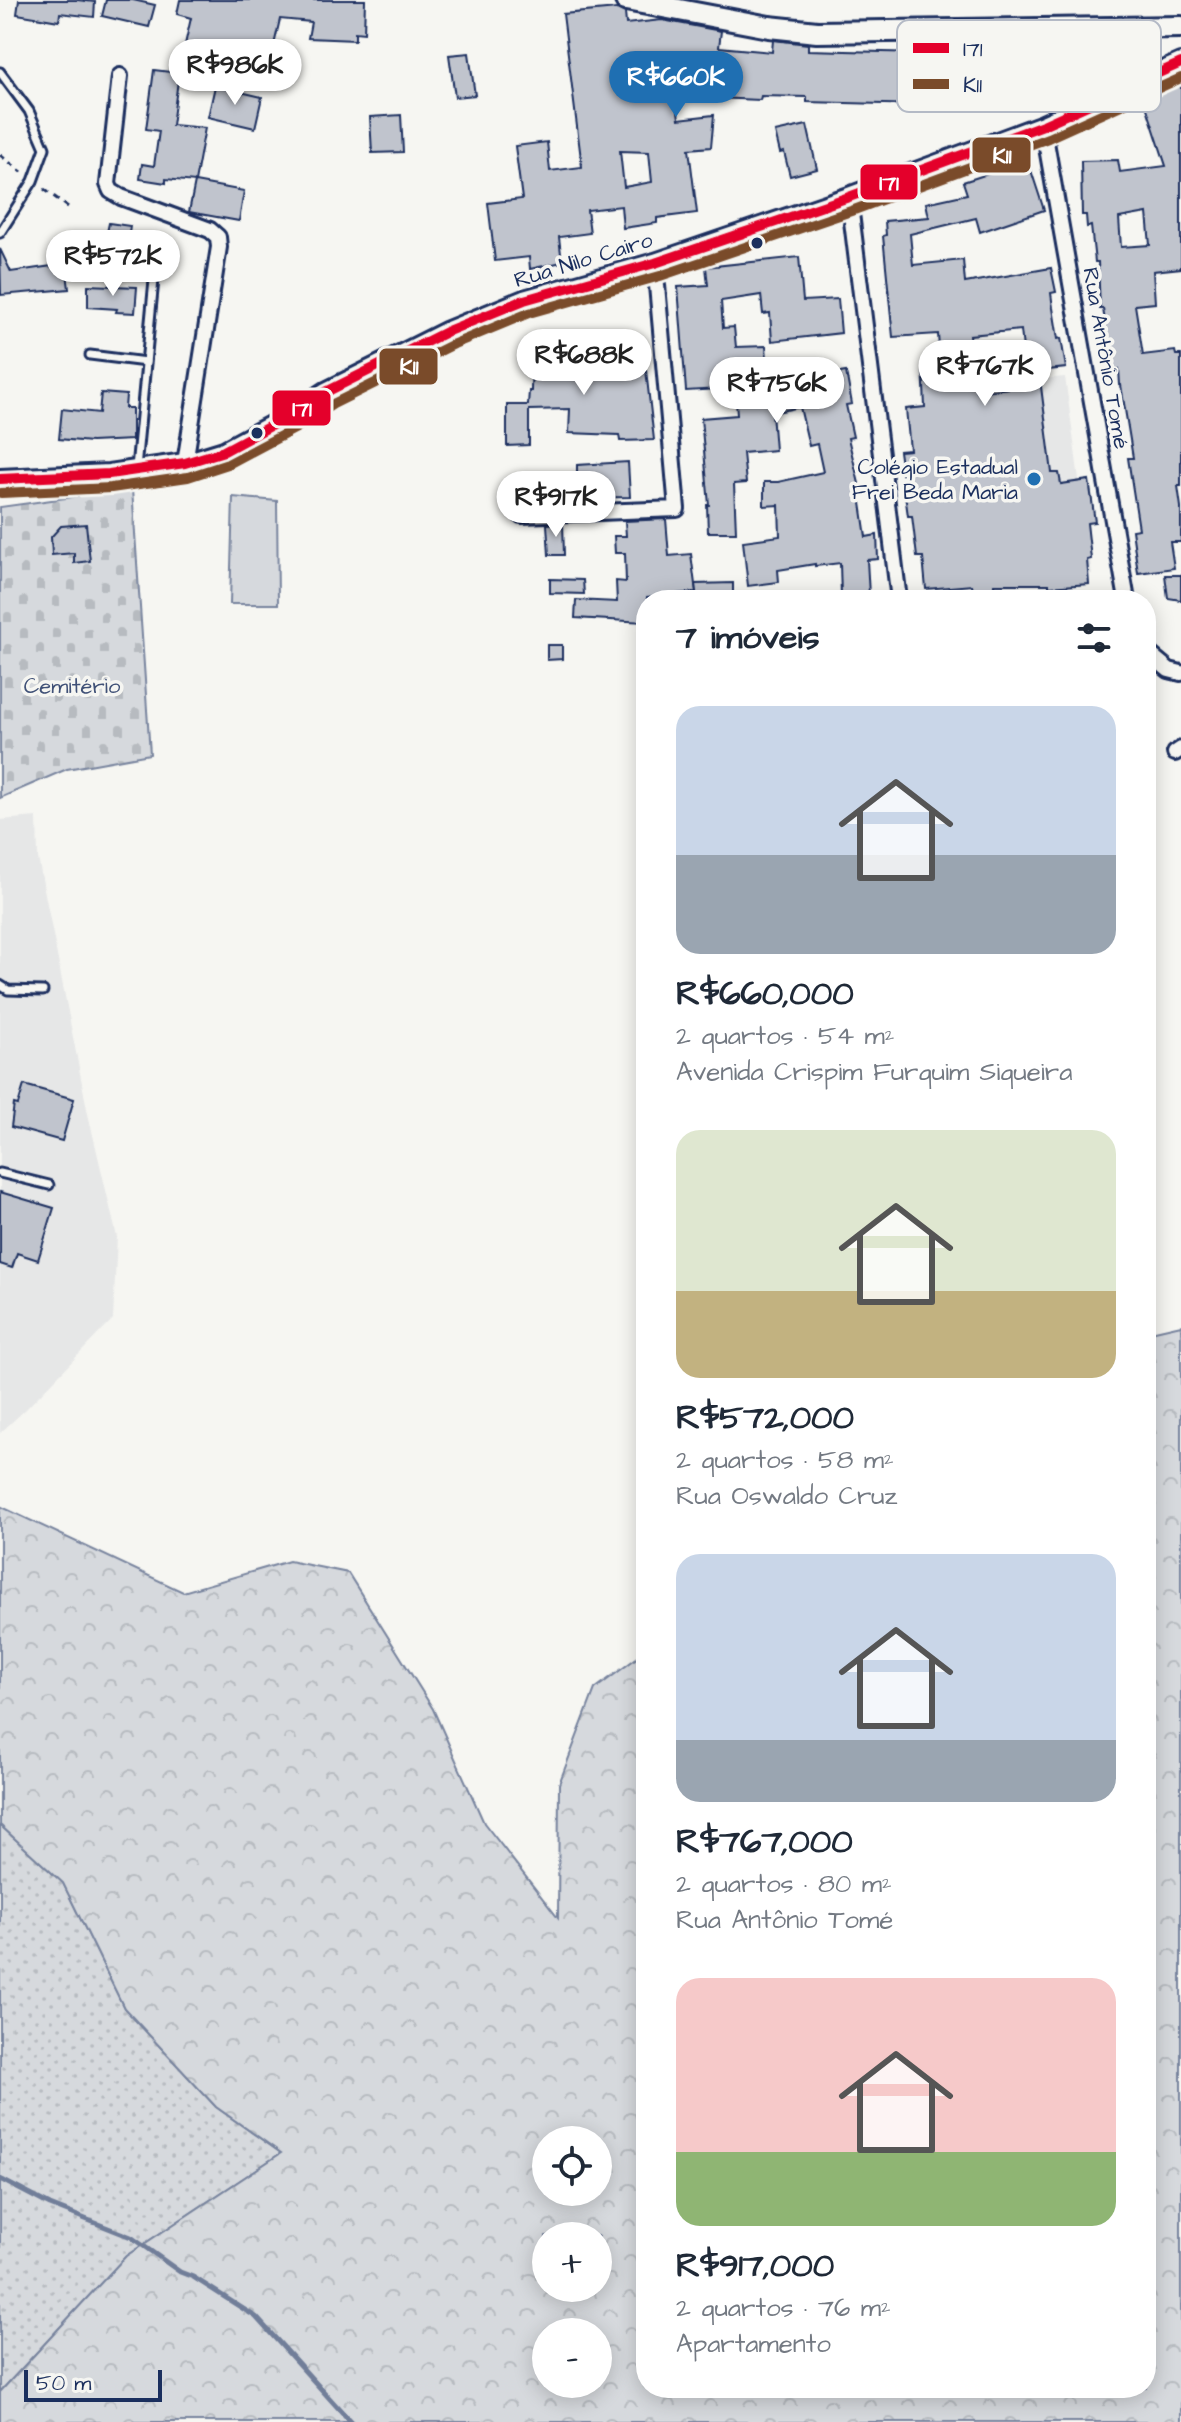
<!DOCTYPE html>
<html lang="pt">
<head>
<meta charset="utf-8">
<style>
  :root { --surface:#fff; --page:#f2f2f3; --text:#1f2937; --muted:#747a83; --accent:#1f6fb2 }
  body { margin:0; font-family:"Architects Daughter",sans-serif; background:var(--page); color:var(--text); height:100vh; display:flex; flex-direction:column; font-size:30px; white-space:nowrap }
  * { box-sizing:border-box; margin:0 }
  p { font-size:26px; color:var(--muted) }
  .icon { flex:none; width:44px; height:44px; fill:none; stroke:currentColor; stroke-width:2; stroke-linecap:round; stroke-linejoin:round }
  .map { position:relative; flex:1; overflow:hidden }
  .details { position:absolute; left:636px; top:590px; width:520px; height:1808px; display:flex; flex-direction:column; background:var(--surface); border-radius:32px; box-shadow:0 4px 20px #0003 }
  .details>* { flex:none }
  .tools { position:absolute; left:532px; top:2126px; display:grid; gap:16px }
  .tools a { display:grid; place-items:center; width:80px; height:80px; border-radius:50%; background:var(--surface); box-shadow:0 4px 20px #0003; font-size:40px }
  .scale { position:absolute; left:24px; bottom:20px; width:138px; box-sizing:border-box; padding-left:8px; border:4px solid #1b2f5e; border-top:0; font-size:22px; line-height:28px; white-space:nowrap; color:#1b2f5e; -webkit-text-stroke:6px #f6f6f2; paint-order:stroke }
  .price { position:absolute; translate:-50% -68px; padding:0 18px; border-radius:28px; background:#fff; color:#222; font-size:26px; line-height:52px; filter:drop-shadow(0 2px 4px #0008) }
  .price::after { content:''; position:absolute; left:50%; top:48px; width:24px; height:18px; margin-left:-12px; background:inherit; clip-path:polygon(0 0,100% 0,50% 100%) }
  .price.current { background:var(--accent); color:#fff }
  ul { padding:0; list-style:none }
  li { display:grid; align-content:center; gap:16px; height:424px; padding:0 40px }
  li span { display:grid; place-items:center; height:248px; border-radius:24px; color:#555 }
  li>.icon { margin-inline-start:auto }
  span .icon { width:144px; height:144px; fill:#fffc; stroke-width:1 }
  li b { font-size:34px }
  h2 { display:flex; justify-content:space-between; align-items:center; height:96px; padding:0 40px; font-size:34px }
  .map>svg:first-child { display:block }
  .built { fill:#e6e7e7 }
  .grass { fill:url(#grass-dots); stroke:#78849e; stroke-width:2 }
  .forest { fill:url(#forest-crowns); stroke:#78849e; stroke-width:2; fill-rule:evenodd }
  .cemetery { fill:url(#cemetery-stones); stroke:#78849e; stroke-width:2 }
  .garden { fill:#d6d9dd; stroke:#78849e; stroke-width:2 }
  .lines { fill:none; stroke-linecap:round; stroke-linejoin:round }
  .stream { stroke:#717e99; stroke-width:5 }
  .building { fill:#c0c4cd; stroke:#1b2f5e; stroke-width:2; fill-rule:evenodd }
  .service-casing { stroke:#1b2f5e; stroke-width:13 }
  .minor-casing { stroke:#1b2f5e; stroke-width:20 }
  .tertiary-casing { stroke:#1b2f5e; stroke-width:24 }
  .secondary-casing { stroke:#1b2f5e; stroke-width:26 }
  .path { stroke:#1b2f5e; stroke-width:3; stroke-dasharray:6 6; stroke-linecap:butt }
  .service { stroke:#f6f6f2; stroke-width:7 }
  .minor { stroke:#f6f6f2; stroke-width:14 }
  .tertiary { stroke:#f6f6f2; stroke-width:18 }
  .secondary { stroke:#f6f6f2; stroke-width:20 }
  .bus-1-casing { stroke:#f6f6f2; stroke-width:16 }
  .bus-2-casing { stroke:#f6f6f2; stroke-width:16 }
  .bus-1 { stroke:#e4002b; stroke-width:10 }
  .bus-2 { stroke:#7a4b2a; stroke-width:10 }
  .bus-dot { fill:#1b2f5e; stroke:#f6f6f2; stroke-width:3 }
  .poi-dot { fill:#1f6fb2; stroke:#f6f6f2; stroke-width:3 }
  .labels { text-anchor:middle; stroke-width:7; stroke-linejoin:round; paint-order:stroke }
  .street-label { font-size:22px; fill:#1b2f5e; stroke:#f6f6f2 }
  .poi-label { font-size:22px; fill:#1b2f5e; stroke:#f6f6f2; text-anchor:end }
  .park-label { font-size:22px; fill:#405177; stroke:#f6f6f2 }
  .key { fill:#f6f6f2; stroke:#b4bac6; stroke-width:2 }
  .key-label { font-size:22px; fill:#1b2f5e }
  .line-badge { stroke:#f6f6f2; stroke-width:3 }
  .badge-label { font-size:22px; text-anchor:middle; font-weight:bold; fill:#fff }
</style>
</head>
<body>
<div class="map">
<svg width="1181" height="2422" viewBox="0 0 1181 2422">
  <defs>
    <pattern id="grass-dots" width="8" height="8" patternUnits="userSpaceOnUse" patternTransform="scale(2)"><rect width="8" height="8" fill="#d6d9dd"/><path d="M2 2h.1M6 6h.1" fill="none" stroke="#b7bbc0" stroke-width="1.8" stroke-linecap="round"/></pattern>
    <pattern id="forest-crowns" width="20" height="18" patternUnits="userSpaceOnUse" patternTransform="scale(2)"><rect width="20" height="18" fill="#d6d9dd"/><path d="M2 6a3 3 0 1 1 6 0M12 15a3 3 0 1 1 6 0" fill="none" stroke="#b7bbc0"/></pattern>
    <pattern id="cemetery-stones" width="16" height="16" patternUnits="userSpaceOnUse" patternTransform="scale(2)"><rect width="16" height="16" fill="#d6d9dd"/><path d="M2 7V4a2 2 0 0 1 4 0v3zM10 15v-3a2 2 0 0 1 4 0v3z" fill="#b7bbc0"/></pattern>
  </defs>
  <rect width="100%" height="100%" fill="#f6f6f2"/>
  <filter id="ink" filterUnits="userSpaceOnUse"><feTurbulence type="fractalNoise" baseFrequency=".0125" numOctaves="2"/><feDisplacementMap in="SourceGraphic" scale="16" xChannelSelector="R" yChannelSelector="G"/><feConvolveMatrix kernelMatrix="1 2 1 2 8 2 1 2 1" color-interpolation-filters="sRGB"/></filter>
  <g filter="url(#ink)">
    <g class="built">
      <polygon points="1065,377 1092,574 1003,581 976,385"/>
      <polygon points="37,817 38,858 88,1114 117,1237 113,1319 26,1409 0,1433 0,820"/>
    </g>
    <polygon class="grass" points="0,1825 63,1883 124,2008 216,2107 281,2153 126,2256 0,2392"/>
    <path class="forest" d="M1181,1325V2422H0V2392L126,2256L281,2153L216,2107L124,2008L63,1883L0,1825V1506L183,1592L289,1561L348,1573L433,1709L484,1823L558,1918L559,1784L595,1689L646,1651V2388H1146V1333ZM546,2140H598V2192H546ZM546,2236H598V2288H546ZM546,2332H598V2384H546Z"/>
    <polygon class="cemetery" points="132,489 150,754 67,769 0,798 0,507"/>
    <polygon class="garden" points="233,497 277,501 278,604 230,604"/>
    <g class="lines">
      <polyline class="stream" points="0,2179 50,2205 131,2237 180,2272 193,2277 256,2317 351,2422"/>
    </g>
    <g class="building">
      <polygon points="19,0 77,0 95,2 94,17 60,13 59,21 17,14"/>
      <polygon points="106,0 133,0 155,5 149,27 102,16"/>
      <polygon points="180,0 365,0 364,33 355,32 355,40 308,38 311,22 280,19 272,54 236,46 232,62 184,49 191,18 177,14"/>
      <path d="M617,9L625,13L626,24L662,20L721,31L719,47L772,52L773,40L808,44V50L957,54L961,106L807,102V97L761,96L760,100L715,98L718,79L673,74L679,119L714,115L711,147L689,149L697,213L657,218V223L623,228L621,206L587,210L590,233L559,237L562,262L530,269L529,257L495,261L488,203L522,199L515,146L547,142L550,171L582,167L563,14ZM620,151L649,152L652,182L624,187Z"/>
      <polygon points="469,53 475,95 455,97 449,55"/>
      <polygon points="154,70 179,73 172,125 205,128 195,182 166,179 166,183 140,179 142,164 154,166 159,131 146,129"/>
      <path d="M1181,83V268L1153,271L1155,303L1135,305L1143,355L1175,351L1176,355H1181V486H1178L1181,507V542H1170L1174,568L1138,573L1132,530L1139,529L1128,458H1133L1121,385H1120L1119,369L1113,370L1103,309H1100L1098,262H1095L1091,226L1087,227L1086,215H1082L1081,161L1118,160L1120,172L1166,166L1143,96ZM1147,213L1150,245L1121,247L1119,218Z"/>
      <polygon points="215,86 262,97 255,128 208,117"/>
      <polygon points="401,115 403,152 372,153 370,117"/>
      <polygon points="807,125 817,169 790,176 784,152 780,153 775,132"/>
      <path d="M1028,161L1044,210L980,232L976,218L910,234L913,265L963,260L965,283L1051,268L1056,292L1051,293L1053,308L1058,339L1061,338L1066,368L1039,371L1052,473H1059L1061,484L1089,480L1095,522L1087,523L1091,559L1087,560L1089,584L1049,587V584H994V590L973,592L972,585L926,589L923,557H917L912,516H908L899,451L910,450L906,409L925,407L923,363L940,362L938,334L893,337L883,236L886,235L885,221L929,217L926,203L967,194L963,182ZM1021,330L1027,386L976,392L970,335Z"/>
      <polygon points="195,182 244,191 239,221 189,212"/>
      <polygon points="109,223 130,226 128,240 106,237"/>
      <polygon points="0,249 11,272 66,264 69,289 1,295"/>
      <polygon points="799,257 803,301 838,299 841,333 772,341 770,313 763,314 761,295 721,301 723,328 734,327 736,347 766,346 769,385 846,372 852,404 846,405 853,437 848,438 862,496 860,496 866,537 877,535 878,559 867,560 869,595 841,596 840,563 815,566 815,564 778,570 779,582 748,586 743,541 780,536 779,505 764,506 764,482 778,482 823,472 817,444 809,446 800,407 772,413 775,450 743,453 746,483 734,484 736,532 708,532 707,505 709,505 701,418 737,415 735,388 686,391 678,287 708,285 706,267"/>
      <polygon points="88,285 137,287 135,313 116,312 117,309 88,307"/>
      <polygon points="595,346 596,373 646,370 654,440 620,441 619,435 569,433 570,409 529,410 529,445 507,446 507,405 528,405 529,391 531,391 532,349 562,350 562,347"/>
      <polygon points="101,393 126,395 125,408 132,408 132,440 91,442 59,439 62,409 99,413"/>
      <polygon points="628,462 630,497 562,498 562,503 546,504 546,500 538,500 536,481 577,480 577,465"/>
      <polygon points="666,519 669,556 691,554 696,592 647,597 645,622 575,618 576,600 617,602 616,581 626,582 625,553 615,553 614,536 626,536 625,521"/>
      <polygon points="563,523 564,555 549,555 547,524"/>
      <polygon points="86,524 90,561 74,563 74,553 52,555 51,537 61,526"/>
      <polygon points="1165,575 1181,575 1181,600 1168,598"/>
      <polygon points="550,579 583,580 584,594 550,593"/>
      <polygon points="733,583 733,599 697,599 695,584"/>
      <polygon points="547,645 562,645 562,659 547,660"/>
      <polygon points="24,1085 74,1099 62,1141 11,1127 14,1104 18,1105"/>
      <polygon points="0,1192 54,1208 38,1260 17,1253 12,1268 0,1264"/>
    </g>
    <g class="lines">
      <g class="service-casing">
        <g id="service">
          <polyline points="0,72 29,111 45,148 33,181 0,233"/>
          <polyline points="107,253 156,259 136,468"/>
          <polyline points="90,355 146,362"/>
          <polyline points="0,985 8,990 43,991"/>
          <polyline points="0,1173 49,1185"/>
        </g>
      </g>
      <g class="minor-casing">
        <g id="minor">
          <polyline points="120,76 108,184 111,191 121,197 210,230 218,237 219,247 185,463"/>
          <polyline points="1043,125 1127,600"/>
          <polyline points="849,197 899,600"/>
          <polyline points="521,515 677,509 655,263"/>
          <polyline points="1146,651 1169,670 1181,673"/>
          <polyline points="1175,753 1181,749"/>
        </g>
      </g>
      <g class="tertiary-casing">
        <polyline id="tertiary" points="0,479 109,474 185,463 224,451 289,416 326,392 448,331 524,300 655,263 849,197 1043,125 1181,63"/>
      </g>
      <g class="secondary-casing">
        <polyline id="secondary" points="626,0 769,27 817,32 1181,27"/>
      </g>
      <g class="path">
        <polyline points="0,155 22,172"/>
        <polyline points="44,189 68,207"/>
      </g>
      <use href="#service" class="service"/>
      <use href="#minor" class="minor"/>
      <use href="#tertiary" class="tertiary"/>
      <use href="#secondary" class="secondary"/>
      <g class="bus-1-casing">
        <polyline id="bus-1" points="0,479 109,474 185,463 224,451 289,416 326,392 448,331 524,300 655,263 849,197 1043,125 1181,63"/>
      </g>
      <g class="bus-2-casing">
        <polyline id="bus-2" points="1,493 111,488 188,477 228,464 296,428 333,404 454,344 529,313 660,276 854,210 1048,138 1181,78"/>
      </g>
      <use href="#bus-1" class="bus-1"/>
      <use href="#bus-2" class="bus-2"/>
    </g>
  </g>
  <g class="bus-dot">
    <circle cx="757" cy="243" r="7"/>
    <circle cx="257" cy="433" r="7"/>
  </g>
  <circle class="poi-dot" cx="1034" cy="479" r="8"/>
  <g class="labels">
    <g class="street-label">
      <text transform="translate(583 259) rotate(-17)" y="8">Rua Nilo Cairo</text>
      <text transform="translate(1107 358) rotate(80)" y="8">Rua Antônio Tomé</text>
    </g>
    <g class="poi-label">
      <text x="1018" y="474">Colégio Estadual<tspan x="1018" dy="25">Frei Beda Maria</tspan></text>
    </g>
    <g class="park-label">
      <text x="72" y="693">Cemitério</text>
    </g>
  </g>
  <rect x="897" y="20" width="264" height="92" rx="12" class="key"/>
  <rect x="913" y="43" width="36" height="10" fill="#e4002b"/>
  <rect x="913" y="79" width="36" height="10" fill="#7a4b2a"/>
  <g class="key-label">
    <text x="963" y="56">I71</text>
    <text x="963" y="92">K11</text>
  </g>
  <g class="line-badge">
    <rect x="971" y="136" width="61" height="38" rx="8" fill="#7a4b2a"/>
    <rect x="859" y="163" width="60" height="38" rx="8" fill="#e4002b"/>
    <rect x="378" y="347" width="61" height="39" rx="8" fill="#7a4b2a"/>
    <rect x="271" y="389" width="61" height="38" rx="8" fill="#e4002b"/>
  </g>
  <g class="badge-label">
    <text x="1002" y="163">K11</text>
    <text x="889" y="190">I71</text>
    <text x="409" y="374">K11</text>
    <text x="302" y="416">I71</text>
  </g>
</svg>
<div class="tools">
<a><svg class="icon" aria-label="locate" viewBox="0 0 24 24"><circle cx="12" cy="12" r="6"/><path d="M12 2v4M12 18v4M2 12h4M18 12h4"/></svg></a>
<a>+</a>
<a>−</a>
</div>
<div class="scale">50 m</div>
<b class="price" style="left:235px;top:107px">R$986K</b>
<b class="price current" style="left:676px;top:119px">R$660K</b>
<b class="price" style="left:113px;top:298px">R$572K</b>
<b class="price" style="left:584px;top:397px">R$688K</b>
<b class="price" style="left:985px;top:408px">R$767K</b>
<b class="price" style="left:777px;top:425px">R$756K</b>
<b class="price" style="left:556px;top:539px">R$917K</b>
<section class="details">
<h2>7 imóveis<svg class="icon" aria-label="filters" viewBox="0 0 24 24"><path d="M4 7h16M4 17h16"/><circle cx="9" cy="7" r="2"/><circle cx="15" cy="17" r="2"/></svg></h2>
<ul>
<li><span style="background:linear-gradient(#c9d6e8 60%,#9aa5b1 0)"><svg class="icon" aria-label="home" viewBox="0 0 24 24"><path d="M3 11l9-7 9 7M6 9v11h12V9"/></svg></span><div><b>R$660,000</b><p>2 quartos · 54 m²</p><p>Avenida Crispim Furquim Siqueira</p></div></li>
<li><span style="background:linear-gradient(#dfe7d0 65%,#c2b280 0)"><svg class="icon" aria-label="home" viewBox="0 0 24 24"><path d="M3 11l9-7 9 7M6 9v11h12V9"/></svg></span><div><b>R$572,000</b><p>2 quartos · 58 m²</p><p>Rua Oswaldo Cruz</p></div></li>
<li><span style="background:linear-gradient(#c9d6e8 75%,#9aa5b1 0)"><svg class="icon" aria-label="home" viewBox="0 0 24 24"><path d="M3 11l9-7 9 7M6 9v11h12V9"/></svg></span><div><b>R$767,000</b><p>2 quartos · 80 m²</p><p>Rua Antônio Tomé</p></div></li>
<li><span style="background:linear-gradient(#f6c9c9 70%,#8fb573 0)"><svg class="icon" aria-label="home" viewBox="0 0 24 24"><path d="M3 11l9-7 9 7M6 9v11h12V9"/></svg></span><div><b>R$917,000</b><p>2 quartos · 76 m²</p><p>Apartamento</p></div></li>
</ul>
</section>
</div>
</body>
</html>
